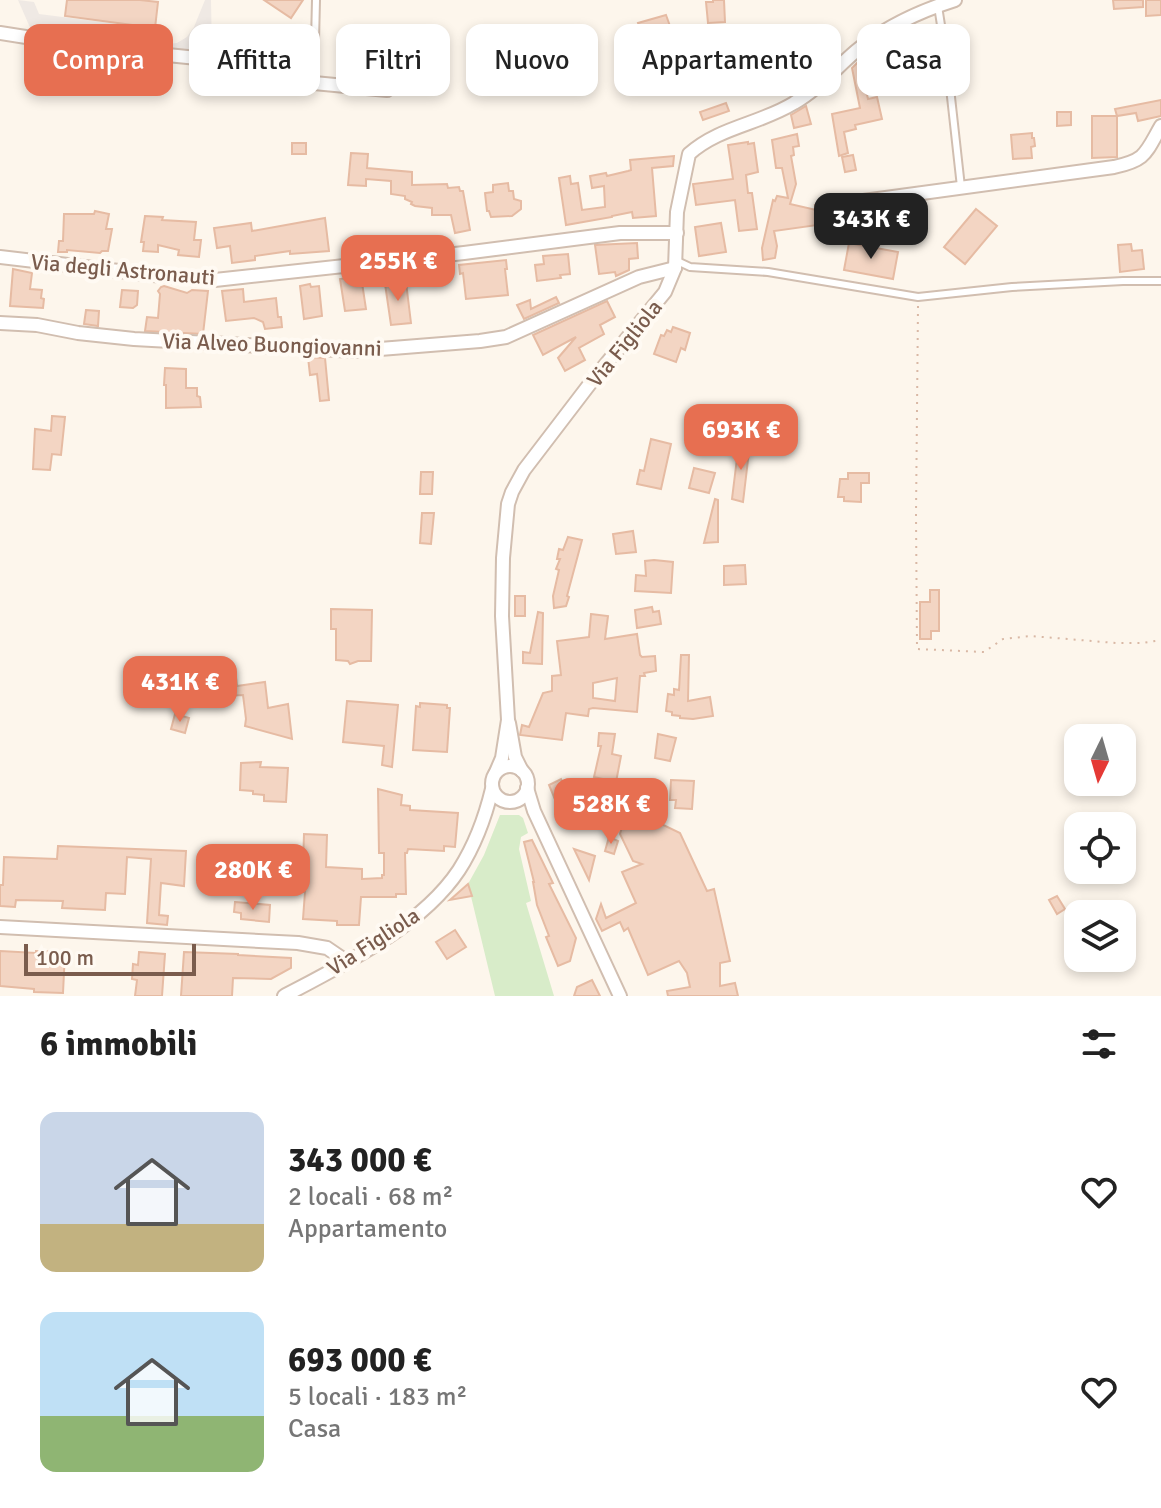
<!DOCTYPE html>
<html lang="it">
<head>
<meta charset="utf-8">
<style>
  :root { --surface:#fff; --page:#f6f6f6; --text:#222; --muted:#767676; --accent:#e76f51 }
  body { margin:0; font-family:Signika,sans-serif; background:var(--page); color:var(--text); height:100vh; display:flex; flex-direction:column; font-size:30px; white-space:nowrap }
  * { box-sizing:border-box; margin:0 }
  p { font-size:26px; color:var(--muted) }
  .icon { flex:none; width:44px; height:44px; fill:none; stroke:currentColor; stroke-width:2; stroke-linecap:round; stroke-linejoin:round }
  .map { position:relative; height:996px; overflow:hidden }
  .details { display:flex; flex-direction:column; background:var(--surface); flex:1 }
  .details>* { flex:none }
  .guide { position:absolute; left:24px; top:24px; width:1114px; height:72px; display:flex; gap:16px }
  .needle { width:52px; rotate:185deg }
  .controls { position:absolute; left:1064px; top:724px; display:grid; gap:16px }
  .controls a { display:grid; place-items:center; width:72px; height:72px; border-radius:16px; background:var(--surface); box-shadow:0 4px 12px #0003; font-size:40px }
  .scale { position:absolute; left:24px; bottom:20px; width:172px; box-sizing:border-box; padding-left:8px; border:4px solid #7a5c4d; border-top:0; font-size:22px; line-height:28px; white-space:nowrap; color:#7a5c4d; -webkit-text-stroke:6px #fffaf3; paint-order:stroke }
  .price { position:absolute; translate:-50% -68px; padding:0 18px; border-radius:16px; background:var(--accent); color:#fff; font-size:26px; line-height:52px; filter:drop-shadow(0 2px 4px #0008) }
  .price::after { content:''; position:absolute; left:50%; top:48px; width:24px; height:18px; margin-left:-12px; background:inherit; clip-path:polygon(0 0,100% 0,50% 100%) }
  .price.on { background:#222; color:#fff }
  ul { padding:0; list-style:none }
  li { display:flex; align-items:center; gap:24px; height:200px; padding:0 40px }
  li span { display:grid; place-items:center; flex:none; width:224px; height:160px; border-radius:16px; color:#555 }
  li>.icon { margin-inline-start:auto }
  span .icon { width:96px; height:96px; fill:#fffc; stroke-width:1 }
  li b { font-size:34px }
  h2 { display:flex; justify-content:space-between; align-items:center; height:96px; padding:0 40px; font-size:34px }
  .pill { padding:0 28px; border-radius:16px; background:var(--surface); box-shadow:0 4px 12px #0003; font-size:28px; line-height:72px }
  .pill.on { background:var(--accent); color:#fff }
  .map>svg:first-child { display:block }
  .industrial { fill:#efe9e4 }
  .green { fill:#d8ecc9 }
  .building { fill:#f3d5c3; stroke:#e6bba3; stroke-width:2; fill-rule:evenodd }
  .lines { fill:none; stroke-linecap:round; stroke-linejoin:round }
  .service-casing { stroke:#d1beb0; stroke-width:10 }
  .minor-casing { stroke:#d1beb0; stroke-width:16 }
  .path { stroke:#d9b8a5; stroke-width:2; stroke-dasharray:2 6; stroke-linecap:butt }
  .service { stroke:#fff; stroke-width:6 }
  .minor { stroke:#fff; stroke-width:12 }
  .labels { text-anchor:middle; stroke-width:8; stroke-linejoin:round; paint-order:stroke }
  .street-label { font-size:22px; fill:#7a5c4d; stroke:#fffaf3 }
</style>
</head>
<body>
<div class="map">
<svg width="1161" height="996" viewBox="0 0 1161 996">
  <rect width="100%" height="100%" fill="#fdf6ec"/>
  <polygon class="industrial" points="18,0 34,2 39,14 158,29 157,43 166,44 177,43 187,37 194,27 205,0 211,0 212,54 32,32"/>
  <polygon class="green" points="500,815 519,815 523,818 528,833 521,837 519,849 531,901 526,903 554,996 495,996 468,884 484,855"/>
  <g class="building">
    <polygon points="67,0 140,0 158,2 155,28 65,16"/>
    <polygon points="264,0 303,0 291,18"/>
    <polygon points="713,0 724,0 725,22 708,23 706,2 713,2"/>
    <polygon points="1113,0 1143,0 1143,7 1114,9"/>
    <polygon points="1146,0 1161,0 1161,15 1146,16"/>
    <polygon points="666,15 670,26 642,35 638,23"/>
    <polygon points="711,31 713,56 730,55 732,74 685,77 683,43 667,46 666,37 676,34"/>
    <polygon points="859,61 868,99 877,97 882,119 855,125 856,129 844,132 848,153 839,156 832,114 860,108 852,68"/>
    <polygon points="1161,100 1161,116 1138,121 1136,113 1117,116 1115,109"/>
    <polygon points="726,103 729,111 703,120 700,112"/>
    <polygon points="806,106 811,124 794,128 791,115"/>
    <polygon points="1057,112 1071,112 1071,125 1057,126"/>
    <polygon points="1092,116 1117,116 1117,157 1092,158"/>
    <polygon points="1032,133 1032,138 1034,138 1035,146 1031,147 1032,158 1013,159 1011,135"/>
    <polygon points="797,134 799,146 793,147 794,155 791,156 796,184 790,204 816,210 815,205 847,199 848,207 853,211 905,204 906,209 896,211 896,214 774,231 777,246 775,258 763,260 762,248 773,200 775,201 777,196 788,198 782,168 776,168 772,140"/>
    <polygon points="748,142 748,144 754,143 758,172 746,175 748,193 752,193 757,229 739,231 735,200 696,205 693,184 733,179 728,145"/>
    <rect x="292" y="143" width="14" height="11"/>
    <polygon points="351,153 368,154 367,168 412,172 412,185 447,184 448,188 459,187 460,191 463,191 470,230 455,233 451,215 432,215 432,208 415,206 411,204 412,202 405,199 405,196 391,194 391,181 366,179 366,186 348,185"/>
    <polygon points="853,155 856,170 845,172 842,157"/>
    <polygon points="674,156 673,166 652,168 656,216 633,218 632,212 612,216 612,217 566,225 559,178 570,176 571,184 578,183 582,210 605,207 604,186 592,188 590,176 606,173 607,176 628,171 631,170 630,160"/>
    <polygon points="508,183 509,191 513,191 514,199 521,201 521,209 512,216 491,217 489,211 487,211 485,193 493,192 493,185"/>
    <polygon points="976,209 997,226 965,264 944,247"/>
    <polygon points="95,211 109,214 106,229 112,229 108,251 102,251 100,253 67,250 67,252 58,252 59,241 63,241 64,214 94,214"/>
    <polygon points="145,216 163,217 162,220 196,222 194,240 201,240 199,257 178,255 179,250 158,245 158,252 143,251 144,242 141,242"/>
    <polygon points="325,218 329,251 290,254 290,251 255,256 255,260 232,263 230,246 217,248 214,228 251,223 252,231"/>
    <polygon points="721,223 726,252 699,256 695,227"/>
    <polygon points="637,243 638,258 629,259 629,270 616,276 615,272 599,274 595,245"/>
    <polygon points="849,243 898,252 893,279 844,270"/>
    <polygon points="1131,244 1132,251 1142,250 1144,269 1120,272 1118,245"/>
    <polygon points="568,254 570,274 560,275 561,278 537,281 535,265 544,264 543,256"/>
    <polygon points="506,260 507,269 505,269 508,295 466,299 463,273 460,274 459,265"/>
    <polygon points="13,269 32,273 30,289 42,290 41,298 44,299 43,308 10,306"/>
    <polygon points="361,276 366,309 345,311 340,279"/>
    <polygon points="406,282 411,323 391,325 385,284"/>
    <polygon points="310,284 311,287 319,286 322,316 304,319 300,286"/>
    <polygon points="164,286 187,293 192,290 208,291 203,334 145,331 147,317 158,318 160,294 158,291 161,287"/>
    <polygon points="243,289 244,302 276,298 278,317 281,317 282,327 265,329 263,322 254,318 226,321 222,291"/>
    <polygon points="122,290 138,291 137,305 133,308 120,307"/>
    <polygon points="556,297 559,303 524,319 517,305 530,300 531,309"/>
    <polygon points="607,301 615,317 600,325 604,334 579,348 585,360 565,371 558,358 576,337 543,355 533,335"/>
    <polygon points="86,310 99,311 98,326 84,324"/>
    <polygon points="673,327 690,333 685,350 681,348 676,362 654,354 661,335 664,336 667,330 671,332"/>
    <polygon points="308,357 325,358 329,400 320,401 317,374 310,375"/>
    <polygon points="165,368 186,369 186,388 197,388 197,396 200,397 201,407 166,408 166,385 164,385"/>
    <polygon points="52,416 65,417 61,455 52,454 50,470 33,469 35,429 51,431"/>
    <polygon points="651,439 671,444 661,489 637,484 640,470 644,471"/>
    <polygon points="739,442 750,443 743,502 732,499"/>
    <polygon points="694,468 715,473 709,493 689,488"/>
    <polygon points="421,472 433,472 432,494 420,494"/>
    <polygon points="848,473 869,473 869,483 861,483 861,502 844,501 844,497 838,497 840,479 848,479"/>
    <polygon points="715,499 718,500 718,542 704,543"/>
    <polygon points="422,513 434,513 431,544 420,543"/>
    <polygon points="633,531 636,552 616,554 613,534"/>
    <polygon points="568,537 582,540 567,596 569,597 566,606 554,608 553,596 559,570 556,569 560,559 557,559 559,549 563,550"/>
    <polygon points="654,560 673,562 671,593 635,591 636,575 646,576 645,561"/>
    <polygon points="745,565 746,584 724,585 724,566"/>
    <polygon points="930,590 939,590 939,631 931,631 931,639 920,639 920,602 930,602"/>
    <rect x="515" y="596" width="10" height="20"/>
    <polygon points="652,607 653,612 659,611 661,624 637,628 635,610"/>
    <polygon points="331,609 372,610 371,661 358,661 350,664 348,661 336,660 336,629 331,629"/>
    <polygon points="538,612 543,613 542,664 523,663 523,652 530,653"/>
    <path d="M591,614L608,616L605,639L637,634L640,655L642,657L655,656L656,671L644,673L645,676H640L637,712L593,708L589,709L588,716L566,713L562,740L520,735L522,725L529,727L543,693L552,691V676L561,675L557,641L589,637ZM617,678L615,701L593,698V683Z"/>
    <polygon points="681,655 689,655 688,701 710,697 713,716 693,719 680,718 680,716 672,715 672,712 666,711 668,694 674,695 674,689 679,690"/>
    <polygon points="236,677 237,686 265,682 268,708 288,704 292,739 245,726 246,719 243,695 226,696 225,678"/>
    <polygon points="347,701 398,705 392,767 382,765 384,746 343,742"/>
    <polygon points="420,703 447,705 447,708 450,708 447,752 413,750 416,706 420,707"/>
    <polygon points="175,714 189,718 185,733 171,729"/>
    <polygon points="599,733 615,734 612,754 621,756 616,782 594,777 601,746 598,746"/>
    <polygon points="658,734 676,738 670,761 655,758"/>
    <polygon points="261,762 260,767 288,768 286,802 264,801 264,795 253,794 253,791 240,790 241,763"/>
    <polygon points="561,779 564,786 572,783 580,801 586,798 593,816 575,824 573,818 567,820 564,813 561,814 549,785"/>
    <polygon points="671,780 694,781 692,809 675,808 676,800 670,800"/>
    <polygon points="378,789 402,795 401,805 410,806 410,810 458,813 455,847 444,846 444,851 408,849 407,853 405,853 406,894 396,894 396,897 361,897 359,925 337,925 337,921 303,919 305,892 295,891 297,865 303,865 304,834 327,835 326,867 362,869 362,879 382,878 382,875 384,875 384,853 379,853"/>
    <polygon points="628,808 680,833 707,891 714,889 730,961 720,963 720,986 735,983 738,996 668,996 667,991 690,987 687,973 679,961 648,975 628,928 624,931 620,922 602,931 596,919 601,904 606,918 636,903 622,872 642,864 633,861 620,834"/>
    <polygon points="609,837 618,841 614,854 605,851"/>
    <polygon points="532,840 553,883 549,884 576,938 570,961 558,966 546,937 549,936 537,905 533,882 534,882 524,842"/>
    <polygon points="58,846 186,851 184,886 161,883 159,915 168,916 167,925 147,923 151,859 127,857 125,894 106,893 105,910 62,908 63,901 16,900 15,907 0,906 0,885 3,885 4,857 57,859"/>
    <polygon points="574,849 595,856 589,880"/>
    <polygon points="468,884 472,896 450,900"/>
    <polygon points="1057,896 1065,909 1057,914 1049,900"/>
    <polygon points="235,902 270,905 269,922 241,919 241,913 234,912"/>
    <polygon points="455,930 466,947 447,959 436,942"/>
    <polygon points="0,951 36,953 36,951 65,952 63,993 34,992 34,989 0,986"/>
    <polygon points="139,952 165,954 162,996 135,996 137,980 132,979 133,964 138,965"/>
    <polygon points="184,952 238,954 238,955 291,958 291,968 271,979 233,978 232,996 181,996"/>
    <polygon points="592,980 600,996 574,996 577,987"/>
  </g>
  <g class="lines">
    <g class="service-casing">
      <g id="service">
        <polyline points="938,6 948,70 961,187"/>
        <polyline points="314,83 316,0"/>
        <polyline points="675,260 690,267 768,272 918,297 1012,287 1123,281 1161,281"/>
      </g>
    </g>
    <g class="minor-casing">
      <g id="minor">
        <polyline points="0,33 89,47 197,58 314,83 387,90"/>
        <path d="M856,202L1114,167C1146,160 1145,154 1161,126"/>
        <polyline points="0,257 153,275 215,280 464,253 620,233 677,233"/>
        <polyline points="0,323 37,325 78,333 134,339 355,351 480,341 506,337 639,277 675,268"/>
        <polyline points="509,723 515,757 522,771"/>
        <circle cx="510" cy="784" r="18"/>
        <path d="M496,772L502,758L508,720L502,616L503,558L508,504L512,492L524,470L592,381L665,292L675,268L677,212L689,154C719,127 760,124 794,103C818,89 835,69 856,51C885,27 920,11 955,0"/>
        <polyline points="527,788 534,811 620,996"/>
        <polyline points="0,927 298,943 327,948 346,961"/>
        <path d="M284,996C343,965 422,926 459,870C475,845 485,818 492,789"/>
      </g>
    </g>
    <polyline class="path" points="918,306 916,515 917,649 984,652 1003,639 1031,636 1116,643 1142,643 1161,640"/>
    <use href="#service" class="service"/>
    <use href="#minor" class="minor"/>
  </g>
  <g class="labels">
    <g class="street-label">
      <text transform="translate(123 269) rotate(5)" y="8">Via degli Astronauti</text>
      <text transform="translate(624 343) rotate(-51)" y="8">Via Figliola</text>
      <text transform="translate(272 344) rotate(2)" y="8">Via Alveo Buongiovanni</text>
      <text transform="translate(373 941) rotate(-33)" y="8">Via Figliola</text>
    </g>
  </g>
</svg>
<div class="controls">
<a><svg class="needle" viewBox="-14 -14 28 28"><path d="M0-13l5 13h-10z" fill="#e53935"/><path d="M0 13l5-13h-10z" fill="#767676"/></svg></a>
<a><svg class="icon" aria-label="locate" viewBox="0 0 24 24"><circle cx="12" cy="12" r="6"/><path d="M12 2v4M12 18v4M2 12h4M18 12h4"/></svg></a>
<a><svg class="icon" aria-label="layers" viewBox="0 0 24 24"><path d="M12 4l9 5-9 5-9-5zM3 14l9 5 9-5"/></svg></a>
</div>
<div class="scale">100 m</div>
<b class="price on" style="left:871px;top:261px">343K €</b>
<b class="price" style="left:398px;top:303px">255K €</b>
<b class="price" style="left:741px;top:472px">693K €</b>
<b class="price" style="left:180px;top:724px">431K €</b>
<b class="price" style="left:611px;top:846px">528K €</b>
<b class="price" style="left:253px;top:912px">280K €</b>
<div class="guide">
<a class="pill on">Compra</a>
<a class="pill">Affitta</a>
<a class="pill">Filtri</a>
<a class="pill">Nuovo</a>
<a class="pill">Appartamento</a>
<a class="pill">Casa</a>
</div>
</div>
<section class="details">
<h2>6 immobili<svg class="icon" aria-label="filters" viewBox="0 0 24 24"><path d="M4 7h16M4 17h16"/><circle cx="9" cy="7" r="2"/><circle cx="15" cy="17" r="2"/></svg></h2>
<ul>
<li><span style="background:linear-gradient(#c9d6e8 70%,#c2b280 0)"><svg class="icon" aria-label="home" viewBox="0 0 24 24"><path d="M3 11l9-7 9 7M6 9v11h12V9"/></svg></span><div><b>343 000 €</b><p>2 locali · 68 m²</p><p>Appartamento</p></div><svg class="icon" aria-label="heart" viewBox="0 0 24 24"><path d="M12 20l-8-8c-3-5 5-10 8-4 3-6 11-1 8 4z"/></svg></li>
<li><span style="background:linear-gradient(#bfe0f5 65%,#8fb573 0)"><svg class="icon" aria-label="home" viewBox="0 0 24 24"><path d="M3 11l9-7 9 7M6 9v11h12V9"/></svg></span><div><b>693 000 €</b><p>5 locali · 183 m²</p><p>Casa</p></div><svg class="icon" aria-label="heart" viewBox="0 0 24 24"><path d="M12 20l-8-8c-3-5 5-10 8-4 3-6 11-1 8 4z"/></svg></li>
</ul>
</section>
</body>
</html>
